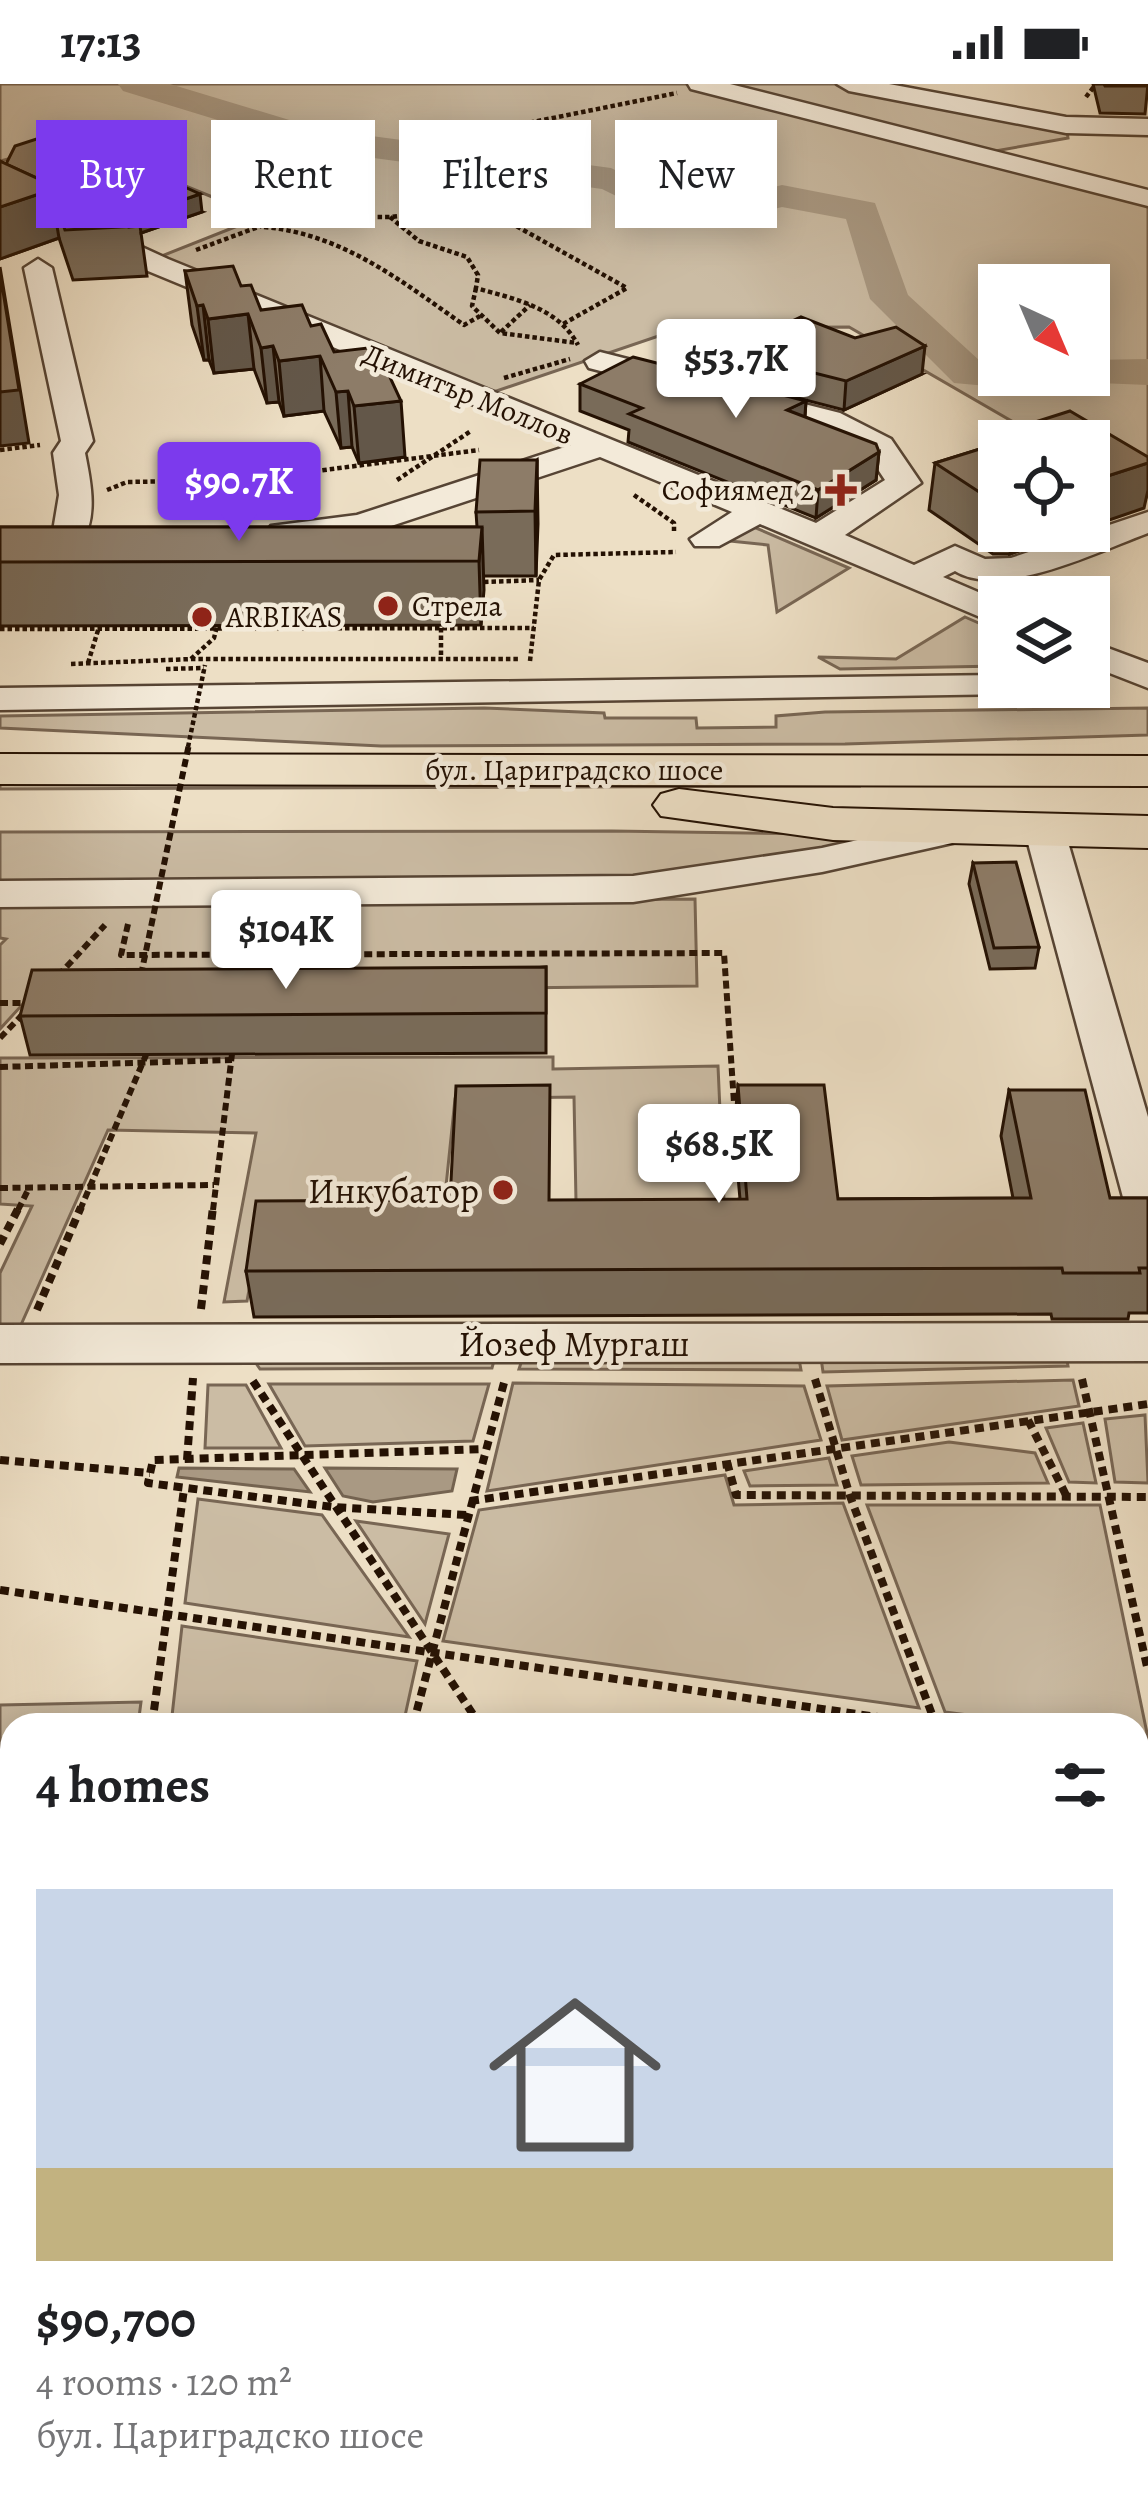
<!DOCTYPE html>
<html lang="en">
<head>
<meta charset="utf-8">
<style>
  :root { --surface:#fff; --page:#f6f6f6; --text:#202124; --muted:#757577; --accent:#7c3aed }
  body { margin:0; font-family:Alegreya,serif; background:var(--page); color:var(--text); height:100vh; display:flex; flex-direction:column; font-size:45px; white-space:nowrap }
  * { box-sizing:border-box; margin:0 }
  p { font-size:39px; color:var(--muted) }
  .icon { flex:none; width:66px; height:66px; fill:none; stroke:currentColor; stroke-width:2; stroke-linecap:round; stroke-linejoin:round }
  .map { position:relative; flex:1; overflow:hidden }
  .side { position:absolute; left:0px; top:1629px; width:1149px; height:807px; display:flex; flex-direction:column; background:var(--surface); border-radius:36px 36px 0 0; box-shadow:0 6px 30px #0003 }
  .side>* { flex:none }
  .banner { position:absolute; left:36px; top:36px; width:1077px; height:108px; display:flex; gap:24px }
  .needle { width:78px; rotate:136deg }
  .fabs { position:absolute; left:978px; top:180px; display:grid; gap:24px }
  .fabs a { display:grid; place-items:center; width:132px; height:132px; border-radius:0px; background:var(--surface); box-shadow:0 6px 30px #0003; font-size:60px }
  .price { position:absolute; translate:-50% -102px; padding:0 27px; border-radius:12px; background:#fff; color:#222; font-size:39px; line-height:78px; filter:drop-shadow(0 3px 6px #0008) }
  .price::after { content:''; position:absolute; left:50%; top:72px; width:36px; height:27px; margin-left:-18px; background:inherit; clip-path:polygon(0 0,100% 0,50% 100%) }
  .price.current { background:var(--accent); color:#fff }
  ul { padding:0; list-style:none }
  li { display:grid; align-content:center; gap:24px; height:636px; padding:0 36px }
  li span { display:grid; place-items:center; height:372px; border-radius:0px; color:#555 }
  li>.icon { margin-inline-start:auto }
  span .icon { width:216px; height:216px; fill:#fffc; stroke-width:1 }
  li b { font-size:51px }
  h2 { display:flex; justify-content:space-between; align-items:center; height:144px; padding:0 36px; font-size:51px }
  .chip { padding:0 42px; border-radius:0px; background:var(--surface); box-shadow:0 6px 30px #0003; font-size:42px; line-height:108px }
  .chip.current { background:var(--accent); color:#fff }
  .status { display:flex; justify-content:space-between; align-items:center; height:84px; padding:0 60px; background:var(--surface); direction:ltr }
  .status svg { height:33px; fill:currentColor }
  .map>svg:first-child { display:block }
  .green { fill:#cbbca4; stroke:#786654; stroke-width:3; fill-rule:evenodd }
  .water { fill:#a99983; stroke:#746350; stroke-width:3 }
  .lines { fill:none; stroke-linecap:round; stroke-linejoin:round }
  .river { fill:#a99983; fill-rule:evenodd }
  .minor-casing { stroke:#564434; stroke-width:5 }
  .highway-casing { stroke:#241103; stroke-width:4 }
  .path-far3 { stroke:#241103; stroke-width:4.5; stroke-dasharray:4.5 3; stroke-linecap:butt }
  .path-far2 { stroke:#241103; stroke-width:6; stroke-dasharray:8 4.5; stroke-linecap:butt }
  .path-far1 { stroke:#241103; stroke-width:8; stroke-dasharray:9 6; stroke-linecap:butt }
  .path { stroke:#241103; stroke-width:10; stroke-dasharray:12 8; stroke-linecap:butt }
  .minor { fill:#f3ead9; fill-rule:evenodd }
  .highway { fill:#eddfc5; fill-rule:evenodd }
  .path-bridge-far1 { stroke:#241103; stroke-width:4.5; stroke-dasharray:4.5 3; stroke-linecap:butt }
  .path-bridge { stroke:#241103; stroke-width:6; stroke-dasharray:8 4.5; stroke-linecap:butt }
  .wall { fill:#796b59; stroke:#241103; stroke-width:3 }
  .shaded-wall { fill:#635749; stroke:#241103; stroke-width:3 }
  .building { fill:#8d7c68; stroke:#241103; stroke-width:3 }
  .poi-dot { fill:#8f2418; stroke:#f3ead9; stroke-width:4.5 }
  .labels { text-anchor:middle; stroke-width:9; stroke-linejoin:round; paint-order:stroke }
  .far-street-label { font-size:30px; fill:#241103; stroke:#f3ead9 }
  .far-poi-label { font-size:30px; fill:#241103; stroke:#f3ead9; text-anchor:start }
  .poi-label { font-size:36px; fill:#241103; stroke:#f3ead9; text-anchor:end }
  .street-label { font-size:36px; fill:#241103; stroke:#f3ead9 }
</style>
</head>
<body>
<div class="status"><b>17:13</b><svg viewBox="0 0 49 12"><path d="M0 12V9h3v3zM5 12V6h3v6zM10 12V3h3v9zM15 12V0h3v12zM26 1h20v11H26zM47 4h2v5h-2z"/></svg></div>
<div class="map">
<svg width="1148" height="2435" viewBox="0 0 1148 2435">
  <rect width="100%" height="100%" fill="#eddfc5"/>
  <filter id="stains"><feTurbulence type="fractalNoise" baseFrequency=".00167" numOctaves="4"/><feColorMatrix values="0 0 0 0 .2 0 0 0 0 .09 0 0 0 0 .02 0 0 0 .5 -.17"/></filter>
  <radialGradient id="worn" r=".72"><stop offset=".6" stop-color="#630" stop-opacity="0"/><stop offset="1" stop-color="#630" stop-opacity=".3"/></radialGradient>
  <g class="green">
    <path d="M0,0H849L1066,41L1068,54L984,69L1148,114V413L1089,381V357H1046L849,243L682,244L476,314L149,177L245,139L220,127L232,121L178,99L153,60L122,46L0,77ZM999,201H1089V291H999Z"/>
    <polygon points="749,441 849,484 777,528 768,461 720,456"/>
    <polygon points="965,533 999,548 999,582 840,585 818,573 896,575"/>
    <polygon points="484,624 604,629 605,634 696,634 697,644 776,643 776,632 825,628 1148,624 1148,651 845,660 381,662 0,644 0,632"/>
    <polygon points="0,700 857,700 861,702 0,705"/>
    <polygon points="612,747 890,751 684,791 0,801 0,748"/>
    <polygon points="695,815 697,902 33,909 0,945 0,861 6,855 0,854 0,821"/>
    <polygon points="553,973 553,985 718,982 724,1117 576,1117 574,1013 455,1015 442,1141 262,1136 247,1217 224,1218 256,1049 108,1046 20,1243 0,1242 0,1189 32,1122 0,1120 0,974"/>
    <polygon points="1066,1271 1068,1282 823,1288 821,1274"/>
    <polygon points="495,1273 492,1284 260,1285 253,1275"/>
    <polygon points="523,1273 799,1275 801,1286 519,1285"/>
    <polygon points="1073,1296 1079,1322 842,1356 827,1302"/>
    <polygon points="513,1299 804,1302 821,1356 487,1407"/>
    <polygon points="269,1300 489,1300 473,1357 305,1362"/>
    <polygon points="208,1301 246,1301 281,1364 205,1364"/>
    <polygon points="1145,1331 1148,1399 1115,1398 1105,1335"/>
    <polygon points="1083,1339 1096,1399 1069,1398 1046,1344"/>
    <polygon points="949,1358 1035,1369 1048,1399 861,1401 852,1372"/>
    <polygon points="829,1374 837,1401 750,1402 744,1387"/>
    <polygon points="725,1391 734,1421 843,1419 919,1624 443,1557 479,1426"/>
    <polygon points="198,1415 322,1431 409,1553 185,1519"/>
    <polygon points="867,1421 1100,1421 1148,1654 1137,1652 1137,1641 1045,1641 945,1628"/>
    <polygon points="356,1437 449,1450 425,1540"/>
    <polygon points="182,1542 417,1577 403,1641 171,1641"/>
    <polygon points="141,1618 138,1641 12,1641 12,1704 0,1704 0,1621"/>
    <polygon points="0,1911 12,1911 12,2041 0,2042"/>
  </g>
  <g class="water">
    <polygon points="179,1384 294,1385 310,1408 177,1393"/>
    <polygon points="325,1384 457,1385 452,1407 373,1418 343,1412"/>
  </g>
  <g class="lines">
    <g class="river">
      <polygon points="118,0 170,0 319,45 611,84 684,120 705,120 782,101 875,119 908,211 980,277 999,277 999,291 1019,291 1014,299 999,303 954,299 870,215 846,135 782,123 705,142 677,142 602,105 315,66 123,7"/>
      <polygon points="1148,275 1148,301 1074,298 1069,291 1089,291 1089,276"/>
    </g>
    <g class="minor-casing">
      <g id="minor">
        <polygon points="688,0 730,0 1148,106 1148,122 691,5"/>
        <polygon points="837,0 889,0 1066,33 1148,35 1148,51 1066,49 849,7"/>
        <path d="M0,98L168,175L816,439L885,396L867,369L818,343L589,284L585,277L600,268L840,329L891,355L921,399L845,451L914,481L955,462L985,475L1011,474L1148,428V449C1099,467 1002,516 955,487L943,493L999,517V541L760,440L719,462H695L690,455L732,428L600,373L373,448L283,459L271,456L266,449L271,442L357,431L571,361L148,187L0,116Z"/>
        <path d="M38,175L52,184L93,357L85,369C91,399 98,433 81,460H57L52,453L59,411L53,369L61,357L24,184Z"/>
        <polygon points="1089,557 1148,579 1148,604 1089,581"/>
        <polygon points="999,591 999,603 1017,603 1012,610 0,626 0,604"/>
        <polygon points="965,732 979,735 985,744 979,753 822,788 633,818 0,823 0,797 633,792 822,764"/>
        <polygon points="1045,736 1059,739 1065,748 1148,1033 1148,1134 1131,1129 1124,1117 1025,748 1031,739"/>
        <polygon points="1148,1239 1148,1277 0,1279 0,1241"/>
        <rect x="1137" y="1705" width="11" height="56"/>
        <rect x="0" y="1714" width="12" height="56"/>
      </g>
    </g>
    <g class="highway-casing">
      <g id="highway">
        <polygon points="0,670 1148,672 1148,702 0,700"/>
        <polygon points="679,705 833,724 1148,732 1148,764 833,756 661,732 653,721 661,710"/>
      </g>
    </g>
    <g class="path-far3">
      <polyline points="1086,13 1096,0"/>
      <polyline points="484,124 627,204 563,240"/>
      <path d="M390,133L419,157L467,173L478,191L476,204C514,215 558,223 578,261"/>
      <path d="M264,143C343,150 401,197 464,241L480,232"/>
      <polyline points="196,166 285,133 389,133 484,124 498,68 518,41 677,9"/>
      <polyline points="476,204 472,222 500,249 577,259"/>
      <polyline points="501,248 530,221"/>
      <polyline points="504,294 570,275"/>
      <polyline points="0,366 40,361"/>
      <polyline points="397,396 471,347"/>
      <polyline points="107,406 127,398 247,396 479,366"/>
      <polyline points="634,411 674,439 674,447"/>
      <polyline points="484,498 539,496"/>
      <polyline points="441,544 441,574"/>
      <polyline points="0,545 534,544"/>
      <polyline points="191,575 214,554 217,542"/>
      <polyline points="530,577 539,496 554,471 676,468"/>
      <polyline points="88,579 99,543"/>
      <polyline points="71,580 191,575 519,575"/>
    </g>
    <g class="path-far2">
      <polyline points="128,840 121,871 724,869 734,1019"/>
      <polyline points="58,892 105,841"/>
      <polyline points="0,919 34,919"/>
      <polyline points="0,954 24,929"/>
      <polyline points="0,983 232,976"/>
      <polyline points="0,1104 214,1101"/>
      <polyline points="18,1126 29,1104"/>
      <polyline points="80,1126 146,971"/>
      <polyline points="213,1126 232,970"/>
    </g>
    <g class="path-far1">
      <polyline points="0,1160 19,1123"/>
      <polyline points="201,1225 213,1123"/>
      <polyline points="37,1226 81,1123"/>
      <polyline points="815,1295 850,1412 936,1641"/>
      <polyline points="1082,1295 1148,1587"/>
      <polyline points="253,1297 480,1641"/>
      <polyline points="1028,1336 1067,1413"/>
      <polyline points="0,1376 150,1389"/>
      <polyline points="187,1376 193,1294"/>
      <polyline points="727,1378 736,1411 1148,1413"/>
      <polyline points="470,1417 1148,1320"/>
      <polyline points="466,1431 333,1423 148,1399 153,1376 483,1365"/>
      <polyline points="0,1506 933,1641"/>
      <polyline points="152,1641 184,1405"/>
      <polyline points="413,1641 505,1295"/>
      <polyline points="1137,1667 1148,1669"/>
    </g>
    <polyline class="path" points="520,2424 520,2435"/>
    <use href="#minor" class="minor"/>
    <use href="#highway" class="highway"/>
    <g class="path-bridge-far1">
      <polyline points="166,585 204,584"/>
      <polyline points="188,663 205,581"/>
    </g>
    <polyline class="path-bridge" points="141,891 189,660"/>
  </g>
  <g class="wall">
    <polygon points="1093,0 1148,0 1145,30 1100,29"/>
    <polygon points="0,77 6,80 202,128 141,149 147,192 73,196 59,154 0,175"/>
    <polygon points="185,187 241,202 261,226 311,242 334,268 405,373 359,379 352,363 341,364 324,327 284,332 279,318 267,319 254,285 214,289 209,276 204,276 192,241"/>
    <polygon points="671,253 719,261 922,290 844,326 670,281"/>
    <polygon points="580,300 806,317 805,333 879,368 876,396 816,434 628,358 629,346 580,327"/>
    <polygon points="999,359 999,447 1077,447 1010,470 993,470 929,426 935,379"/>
    <polygon points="537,376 536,492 483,492 481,541 0,542 0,443 477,443 476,428"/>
    <polygon points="973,779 1039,863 1035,884 990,885 969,800"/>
    <polygon points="546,883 546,969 30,971 20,932"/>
    <polygon points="738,1001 838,1115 1013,1114 1001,1052 1009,1006 1110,1114 1148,1114 1148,1229 1129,1229 1128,1235 1052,1235 1051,1230 254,1233 246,1187 740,1115 734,1046"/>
    <rect x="1137" y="1761" width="11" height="605"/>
    <polygon points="0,1778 12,1778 12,1898 0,1899"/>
    <rect x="0" y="2048" width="12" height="347"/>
  </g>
  <g class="shaded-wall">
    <polygon points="51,106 59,154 0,175 0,123"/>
    <polygon points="200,110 202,128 141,149 140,142 129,143 128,135"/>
    <polygon points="0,183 29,359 0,362"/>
    <polygon points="203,221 209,276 204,276 197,222"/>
    <polygon points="248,230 254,285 214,289 208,235"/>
    <polygon points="273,262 279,318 267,319 261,264"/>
    <polygon points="925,262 922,290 844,326 846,297"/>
    <polygon points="320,272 324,327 284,332 279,277"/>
    <polygon points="348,307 352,363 341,364 336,308"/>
    <polygon points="401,317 405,373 359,379 354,322"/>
    <polygon points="806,317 804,344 787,326"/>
    <polygon points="879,368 876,396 816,434 818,406"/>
    <polygon points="537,376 538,440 536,492 535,427"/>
    <polygon points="1148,379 1148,406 1144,424 1089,443 1089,398"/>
    <polygon points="482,443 484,506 481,541 479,477"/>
    <polygon points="1014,447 1077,447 1010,470"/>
  </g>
  <g class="building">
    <polygon points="1104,0 1148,0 1148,2 1105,2"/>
    <polygon points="61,47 200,110 128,135 6,80 15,62"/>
    <polygon points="0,77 140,142 65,146 51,106 0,123"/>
    <polygon points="233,182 241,202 251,201 261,226 302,221 311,242 321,240 334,268 376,263 401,317 354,322 348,307 336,308 320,272 279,277 273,262 261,264 248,230 208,235 203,221 197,222 185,187"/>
    <polygon points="0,189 19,306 0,308"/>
    <polygon points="801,233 855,254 896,243 925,262 846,297 671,253 686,245 719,261 739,262"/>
    <polygon points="633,273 806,317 787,326 876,360 879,368 818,406 629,330 642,324 580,300"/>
    <polygon points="1070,327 1148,373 1148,379 1089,398 1089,357 1004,357 1041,345 1032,339"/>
    <polygon points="999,359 999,421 935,379"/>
    <polygon points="480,376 537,376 535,427 476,428"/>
    <polygon points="0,443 482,443 479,477 0,478"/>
    <polygon points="1016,778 1039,863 994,864 973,779"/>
    <polygon points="546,883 546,929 20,932 32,886"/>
    <polygon points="550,1001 549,1116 747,1115 738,1001 824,1001 838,1115 1031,1114 1009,1006 1085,1006 1110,1114 1148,1114 1148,1184 1139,1184 1140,1189 1063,1189 1062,1184 246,1187 256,1117 450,1116 456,1002"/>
    <rect x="1137" y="1761" width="11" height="583"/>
    <polygon points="0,1778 12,1778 12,1871 0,1872"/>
    <rect x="0" y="2048" width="12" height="321"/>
  </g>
  <g class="poi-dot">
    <path d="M835 388h12v12h12v12h-12v12h-12v-12h-12v-12h12z"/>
    <circle cx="388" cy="522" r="12"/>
    <circle cx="202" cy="533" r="12"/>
    <circle cx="503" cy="1106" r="12"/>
  </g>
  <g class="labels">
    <g class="far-street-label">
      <text transform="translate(468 310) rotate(22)" y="10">Димитър Моллов</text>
      <text x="574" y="696">бул. Цариградско шосе</text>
    </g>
    <g class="far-poi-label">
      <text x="814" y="416" text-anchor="end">Софиямед 2</text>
      <text x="412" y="532">Стрела</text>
      <text x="226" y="543">ARBIKAS</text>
    </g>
    <g class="poi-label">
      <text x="479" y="1119">Инкубатор</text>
    </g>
    <g class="street-label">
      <text x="574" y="1272">Йозеф Мургаш</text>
    </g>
  </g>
  <rect width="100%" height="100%" filter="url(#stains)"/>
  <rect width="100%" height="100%" fill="url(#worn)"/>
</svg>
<div class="fabs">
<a><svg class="needle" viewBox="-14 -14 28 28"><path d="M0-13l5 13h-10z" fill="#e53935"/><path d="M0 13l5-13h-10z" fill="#757577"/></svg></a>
<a><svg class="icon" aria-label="locate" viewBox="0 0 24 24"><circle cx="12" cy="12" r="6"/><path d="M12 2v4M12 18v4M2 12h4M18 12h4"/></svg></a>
<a><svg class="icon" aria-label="layers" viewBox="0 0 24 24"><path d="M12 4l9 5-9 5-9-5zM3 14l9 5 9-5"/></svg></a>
</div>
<b class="price" style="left:736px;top:337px">$53.7K</b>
<b class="price current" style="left:239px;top:460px">$90.7K</b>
<b class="price" style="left:286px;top:908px">$104K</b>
<b class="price" style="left:719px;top:1122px">$68.5K</b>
<div class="banner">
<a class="chip current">Buy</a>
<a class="chip">Rent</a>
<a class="chip">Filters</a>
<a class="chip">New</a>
</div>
<section class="side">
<h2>4 homes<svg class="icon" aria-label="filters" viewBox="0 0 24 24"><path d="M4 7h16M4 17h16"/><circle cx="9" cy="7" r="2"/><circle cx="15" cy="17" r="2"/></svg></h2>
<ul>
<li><span style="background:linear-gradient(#c9d6e8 75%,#c2b280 0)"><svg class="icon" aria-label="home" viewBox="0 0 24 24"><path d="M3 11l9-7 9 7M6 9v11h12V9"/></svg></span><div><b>$90,700</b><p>4 rooms · 120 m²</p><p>бул. Цариградско шосе</p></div></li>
</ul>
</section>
</div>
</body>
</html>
